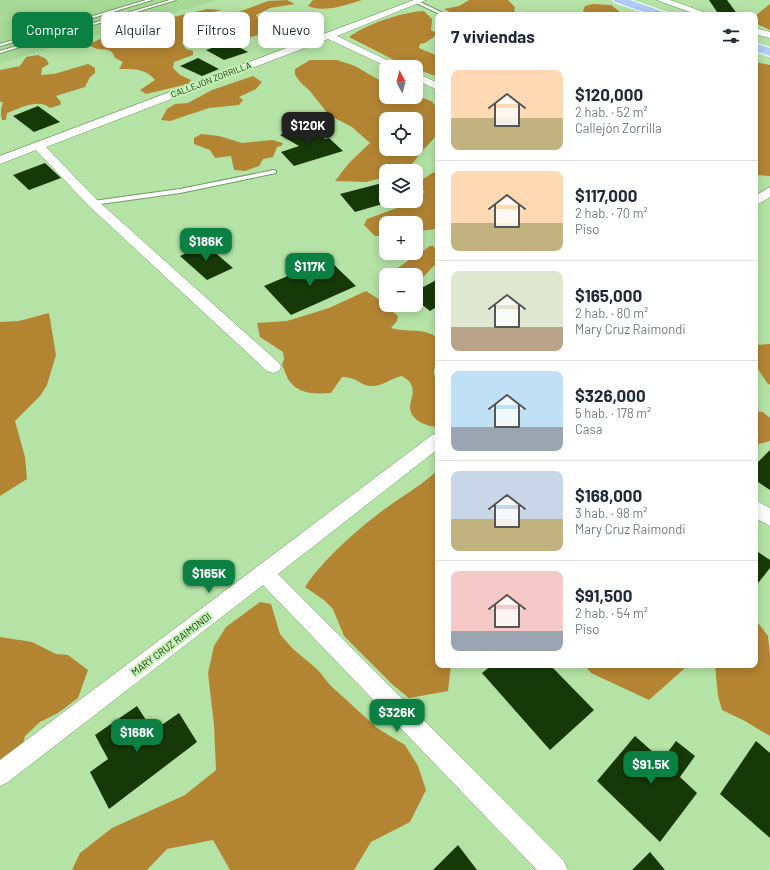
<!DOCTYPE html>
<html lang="es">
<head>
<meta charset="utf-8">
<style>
  :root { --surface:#fff; --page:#f6f6f7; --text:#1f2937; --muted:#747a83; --line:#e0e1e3; --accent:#0b8043 }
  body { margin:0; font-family:Barlow,sans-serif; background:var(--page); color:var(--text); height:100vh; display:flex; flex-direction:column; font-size:15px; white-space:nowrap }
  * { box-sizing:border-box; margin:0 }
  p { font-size:13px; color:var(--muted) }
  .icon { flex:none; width:22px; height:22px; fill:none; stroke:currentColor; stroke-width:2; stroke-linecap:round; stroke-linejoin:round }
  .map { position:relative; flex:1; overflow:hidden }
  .panel { position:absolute; left:435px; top:12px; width:323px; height:656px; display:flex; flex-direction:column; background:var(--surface); border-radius:8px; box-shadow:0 2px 10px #0003 }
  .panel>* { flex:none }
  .hud { position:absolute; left:12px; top:12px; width:363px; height:36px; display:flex; gap:8px }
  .needle { width:26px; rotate:353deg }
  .fabs { position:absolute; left:379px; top:60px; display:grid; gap:8px }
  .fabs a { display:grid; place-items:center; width:44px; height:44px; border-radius:8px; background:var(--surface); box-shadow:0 2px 10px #0003; font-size:20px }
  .price { position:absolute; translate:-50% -34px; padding:0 9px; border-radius:8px; background:var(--accent); color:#fff; font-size:13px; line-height:26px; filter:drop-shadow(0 1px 2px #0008) }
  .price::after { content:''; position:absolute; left:50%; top:24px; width:12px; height:9px; margin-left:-6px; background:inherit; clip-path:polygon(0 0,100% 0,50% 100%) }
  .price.selected { background:#222; color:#fff }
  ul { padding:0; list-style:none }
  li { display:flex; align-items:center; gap:12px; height:100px; padding:0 16px }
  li+li { border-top:1px solid var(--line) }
  li span { display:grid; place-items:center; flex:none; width:112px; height:80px; border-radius:8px; color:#555 }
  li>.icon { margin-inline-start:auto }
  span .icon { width:48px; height:48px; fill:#fffc; stroke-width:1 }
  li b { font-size:17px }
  h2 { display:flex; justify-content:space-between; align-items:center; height:48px; padding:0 16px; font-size:17px }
  .pill { padding:0 14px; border-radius:8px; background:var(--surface); box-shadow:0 2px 10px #0003; font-size:14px; line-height:36px }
  .pill.selected { background:var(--accent); color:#fff }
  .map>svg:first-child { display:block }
  .built { fill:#a6d995 }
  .forest { fill:#b38533; fill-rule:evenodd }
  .building { fill:#173908 }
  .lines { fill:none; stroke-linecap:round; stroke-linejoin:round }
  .lane-casing { stroke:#719d62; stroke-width:2 }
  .street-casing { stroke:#719d62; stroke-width:1 }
  .primary-casing { stroke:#fff; stroke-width:2 }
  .lane { fill:#fff; fill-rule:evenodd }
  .street { fill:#fff; fill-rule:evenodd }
  .primary { fill:#afcbf6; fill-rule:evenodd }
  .labels { text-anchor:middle; stroke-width:4; stroke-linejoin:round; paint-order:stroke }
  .far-street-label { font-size:9px; fill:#1f3119; stroke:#c1f0b1 }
  .street-label { font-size:10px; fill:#1f3119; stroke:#c1f0b1 }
</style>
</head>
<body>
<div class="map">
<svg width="770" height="870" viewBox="0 0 770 870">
  <rect width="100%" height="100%" fill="#b4e3a5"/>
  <polygon class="built" points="0,0 217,0 0,63"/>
  <g class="forest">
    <polygon points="287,0 295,4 270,8 256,15 258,18 264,19 282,14 291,22 315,29 313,32 302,33 286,27 273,30 268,33 250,37 239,32 243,26 242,22 234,15 236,13 268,1"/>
    <path d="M313,0H362C346,5 324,13 308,6Z"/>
    <polygon points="469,0 508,0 515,7 514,11 521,15 455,15 444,9 459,6"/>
    <polygon points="593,4 611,5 620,12 620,15 589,15 583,11 585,6"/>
    <polygon points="770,4 770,30 755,23 755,16"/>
    <path d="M208,9L221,10L213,12L203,20L216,27L211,31L184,39L182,43L186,49L193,51V55L174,62L173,68L180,75L191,80L188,84L146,94L140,90L155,80C145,68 134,69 119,69L123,62L115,58C111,47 107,51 97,49C94,48 91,46 88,45L100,39L173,17Z"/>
    <path d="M424,11L432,19L431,30L438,34L425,43L420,44L419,48L438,56V77L416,69V67L396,61L349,37C367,24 402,12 424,11Z"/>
    <path d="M38,55L46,59L49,64L42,68L41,75L54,74L88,64L95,68V73L90,77L85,87L56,96L61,102L60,105L50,108C38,98 21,108 7,113L6,120H2C0,114 1,108 3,102H0V70L20,66L26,57Z"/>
    <path d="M310,60H337L355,66L386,84V97H416V95L431,101L438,108V134L424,149L407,170L386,171V177L366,182L335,181L349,163L370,143L352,127L329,115L309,90L301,83L295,75V69ZM386,119H416V149H386Z"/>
    <polygon points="755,62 770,65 770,176 755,175"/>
    <polygon points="253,76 262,82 256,89 239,97 243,100 239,105 209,108 170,121 161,120 167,109 175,104 188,103 212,90"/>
    <polygon points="201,134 219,136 242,143 272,140 283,143 281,146 277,147 273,157 263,159 259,166 245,171 234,170 231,156 215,158 210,150 194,144 194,138"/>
    <polygon points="434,172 438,174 438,229 416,231 416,223 386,223 386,236 375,236 364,225 367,219 416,201 416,199 425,192 419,187 420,181"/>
    <path d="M430,246H433L438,252V263C429,268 426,277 416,283V275H387Z"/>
    <path d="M366,291L383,302L388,308L398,316L397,321L391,328C408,333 423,327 438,338V365L434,369V374L438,379V427C426,426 410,421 410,406C411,398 415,393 411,384C410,381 405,378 402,376C391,378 384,386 372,386C360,386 356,376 342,377L331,393C315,394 298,395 288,379C286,375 284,369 282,365L284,359L283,352L260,337L257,323L287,321L329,308Z"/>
    <polygon points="49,313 56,355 47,385 40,396 15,421 25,457 27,479 0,496 0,322 19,321"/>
    <polygon points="770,344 770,385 767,383 758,369 755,370 755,345"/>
    <polygon points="755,411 763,412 770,418 770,441 755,445"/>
    <path d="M438,470V665H451L448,691L409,698L393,685L344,636L333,609L324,600L305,587C322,560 362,525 389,506C406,494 423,484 438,470Z"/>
    <polygon points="260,602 271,604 280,634 292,648 318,670 330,685 377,728 405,745 418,766 426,790 410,822 371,842 354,870 230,870 213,840 167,849 147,870 72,870 80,853 112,828 185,795 216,770 214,725 208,673 214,646 226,627"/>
    <polygon points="755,619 768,636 770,655 770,736 745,721 722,710 718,696 715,665 755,665"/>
    <polygon points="0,637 32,642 56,654 68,655 88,670 78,698 58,713 40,722 25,736 21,751 0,766"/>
    <polygon points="584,665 685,665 685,668 649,700 591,673"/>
  </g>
  <g class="building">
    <polygon points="709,0 727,0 738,15 719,15"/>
    <polygon points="229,42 248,52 224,60 206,50"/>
    <polygon points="198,58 219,69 202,76 180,66"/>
    <polygon points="38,106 60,122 34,132 13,116"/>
    <polygon points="302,125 325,139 329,138 343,151 294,166 281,152 299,146 280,135"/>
    <polygon points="45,163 61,178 29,190 13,175"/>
    <polygon points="386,182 386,203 355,212 340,194"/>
    <polygon points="205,244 233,268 207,280 180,256"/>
    <polygon points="328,259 356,286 291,315 264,286"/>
    <polygon points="438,279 438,306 430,311 416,300 416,291"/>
    <polygon points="770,450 770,490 755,480 755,465"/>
    <polygon points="755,550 770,560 770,568 755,587"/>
    <polygon points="492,665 550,665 594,710 550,750 482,673"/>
    <polygon points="137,706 153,731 179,713 197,742 109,809 90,772 108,759 95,735"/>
    <polygon points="635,736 662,760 676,741 695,756 680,777 697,793 660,842 597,781"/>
    <polygon points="756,741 770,753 770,838 720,794"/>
    <polygon points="458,845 477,870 433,870"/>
    <polygon points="650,852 665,870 632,870"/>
  </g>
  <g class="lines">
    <g class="lane-casing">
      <g id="lane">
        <polygon points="146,0 152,0 0,46 0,44"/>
        <polygon points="170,0 176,0 0,53 0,51"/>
        <polygon points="416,1 418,1 447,15 442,15 416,3"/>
        <polygon points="274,170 276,171 276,173 180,193 93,205 90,203 93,201 180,189"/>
      </g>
    </g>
    <g class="street-casing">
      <g id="street">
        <polygon points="414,0 426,0 337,36 401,67 388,67 328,39 46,147 97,200 279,363 281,367 279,371 273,373 267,371 89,206 36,150 0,164 0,156"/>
        <polygon points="657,0 670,0 712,15 698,15"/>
        <polygon points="755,28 770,32 770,38 755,34"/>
        <polygon points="416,73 438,83 438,90 416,80"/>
        <polygon points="770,187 770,197 755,206 755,196"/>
        <polygon points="438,433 438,449 278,574 564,861 568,870 537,870 263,585 8,782 0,786 0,760 432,435"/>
        <polygon points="755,500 770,508 770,526 755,518"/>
      </g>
    </g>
    <g class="primary-casing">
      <g id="primary">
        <polygon points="613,0 630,0 667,13 669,15 652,15 615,2"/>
        <polygon points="755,43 770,48 770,56 755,51"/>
      </g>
    </g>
    <use href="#lane" class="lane"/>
    <use href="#street" class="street"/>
    <use href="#primary" class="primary"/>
  </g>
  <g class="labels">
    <g class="far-street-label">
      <text transform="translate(211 80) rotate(-21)" y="3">CALLEJÓN ZORRILLA</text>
    </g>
    <g class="street-label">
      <text transform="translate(171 644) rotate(-37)" y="4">MARY CRUZ RAIMONDI</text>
    </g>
  </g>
</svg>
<div class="fabs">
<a><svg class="needle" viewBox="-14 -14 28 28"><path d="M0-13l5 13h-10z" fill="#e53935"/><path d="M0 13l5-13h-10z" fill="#747a83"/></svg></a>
<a><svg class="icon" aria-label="locate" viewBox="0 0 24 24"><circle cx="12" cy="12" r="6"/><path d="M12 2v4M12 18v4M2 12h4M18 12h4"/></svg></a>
<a><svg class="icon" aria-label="layers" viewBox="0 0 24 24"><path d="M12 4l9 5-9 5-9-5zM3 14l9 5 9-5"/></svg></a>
<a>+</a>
<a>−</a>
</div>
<b class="price selected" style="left:308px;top:146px">$120K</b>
<b class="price" style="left:206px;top:262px">$186K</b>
<b class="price" style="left:310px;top:287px">$117K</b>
<b class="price" style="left:209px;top:594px">$165K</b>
<b class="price" style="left:397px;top:733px">$326K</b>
<b class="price" style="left:137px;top:753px">$168K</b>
<b class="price" style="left:651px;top:785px">$91.5K</b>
<div class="hud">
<a class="pill selected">Comprar</a>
<a class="pill">Alquilar</a>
<a class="pill">Filtros</a>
<a class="pill">Nuevo</a>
</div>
<section class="panel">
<h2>7 viviendas<svg class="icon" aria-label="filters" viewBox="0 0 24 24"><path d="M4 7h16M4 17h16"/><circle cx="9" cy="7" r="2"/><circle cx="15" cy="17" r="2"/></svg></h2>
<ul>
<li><span style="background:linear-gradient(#ffd9b3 60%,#c2b280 0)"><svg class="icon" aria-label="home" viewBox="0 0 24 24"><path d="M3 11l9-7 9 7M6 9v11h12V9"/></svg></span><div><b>$120,000</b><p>2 hab. · 52 m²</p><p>Callejón Zorrilla</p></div></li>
<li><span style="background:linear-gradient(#ffd9b3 65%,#c2b280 0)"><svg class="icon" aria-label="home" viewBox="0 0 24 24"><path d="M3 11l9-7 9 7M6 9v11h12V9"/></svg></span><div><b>$117,000</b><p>2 hab. · 70 m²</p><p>Piso</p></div></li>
<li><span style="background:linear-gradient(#dfe7d0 70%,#b9a48a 0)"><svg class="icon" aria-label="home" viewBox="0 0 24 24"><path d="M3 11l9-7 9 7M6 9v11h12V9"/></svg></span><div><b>$165,000</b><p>2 hab. · 80 m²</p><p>Mary Cruz Raimondi</p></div></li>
<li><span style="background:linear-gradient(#bfe0f5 70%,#9aa5b1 0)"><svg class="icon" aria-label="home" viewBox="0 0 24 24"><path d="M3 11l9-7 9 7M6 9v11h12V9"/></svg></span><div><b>$326,000</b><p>5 hab. · 178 m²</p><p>Casa</p></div></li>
<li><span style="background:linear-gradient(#c9d6e8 60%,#c2b280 0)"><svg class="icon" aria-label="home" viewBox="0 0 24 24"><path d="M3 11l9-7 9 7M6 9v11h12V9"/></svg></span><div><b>$168,000</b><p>3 hab. · 98 m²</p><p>Mary Cruz Raimondi</p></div></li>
<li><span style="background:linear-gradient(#f6c9c9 75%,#9aa5b1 0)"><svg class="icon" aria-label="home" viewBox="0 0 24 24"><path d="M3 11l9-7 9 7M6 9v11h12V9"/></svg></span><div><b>$91,500</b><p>2 hab. · 54 m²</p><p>Piso</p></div></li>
</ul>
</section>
</div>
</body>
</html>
